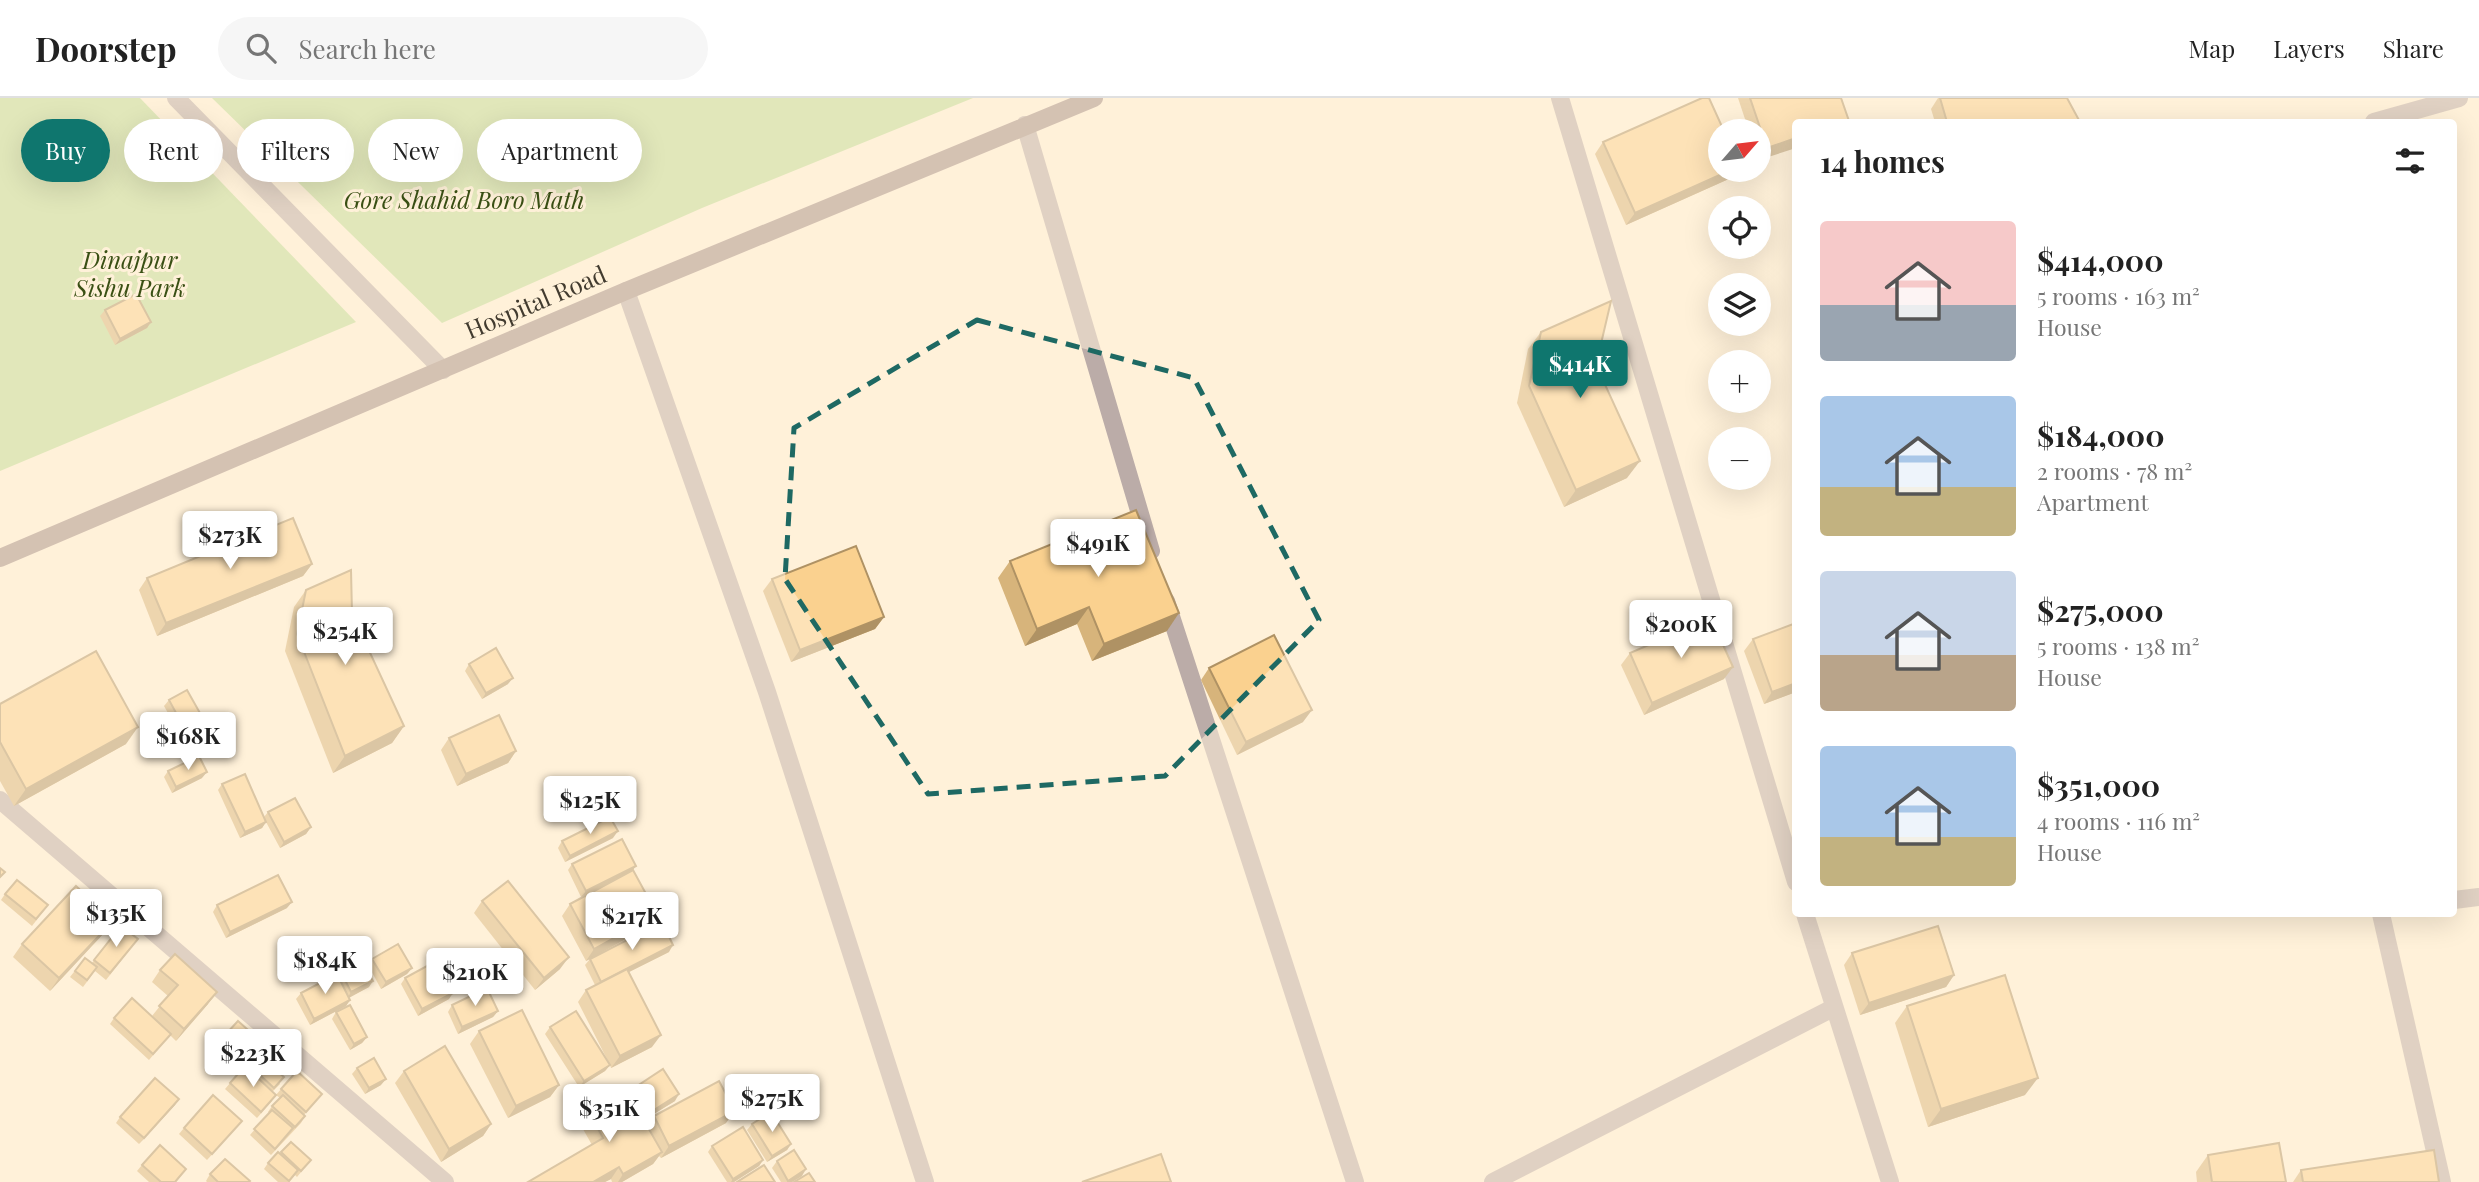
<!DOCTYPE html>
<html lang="en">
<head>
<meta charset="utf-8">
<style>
  :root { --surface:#fff; --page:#f6f6f6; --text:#222; --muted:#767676; --line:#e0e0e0; --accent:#0f766e }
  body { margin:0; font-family:"Playfair Display",serif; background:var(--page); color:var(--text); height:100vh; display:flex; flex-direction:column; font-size:26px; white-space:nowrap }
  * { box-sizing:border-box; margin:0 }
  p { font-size:23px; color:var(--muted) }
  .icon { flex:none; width:38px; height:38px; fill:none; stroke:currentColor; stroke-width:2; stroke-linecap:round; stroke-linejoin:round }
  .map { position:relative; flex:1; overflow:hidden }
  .sheet { position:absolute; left:1792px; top:21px; width:665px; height:798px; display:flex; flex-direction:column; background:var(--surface); border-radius:7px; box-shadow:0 7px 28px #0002 }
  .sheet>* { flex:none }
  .banner { position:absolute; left:21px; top:21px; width:665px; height:63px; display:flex; gap:14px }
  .needle { width:46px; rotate:62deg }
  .fabs { position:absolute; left:1708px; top:21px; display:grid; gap:14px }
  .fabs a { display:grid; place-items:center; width:63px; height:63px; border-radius:50%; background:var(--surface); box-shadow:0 7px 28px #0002; font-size:35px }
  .price { position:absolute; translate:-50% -60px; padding:0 16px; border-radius:7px; background:#fff; color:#222; font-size:23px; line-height:46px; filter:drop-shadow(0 2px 4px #0008) }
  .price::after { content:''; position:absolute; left:50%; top:42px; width:21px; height:16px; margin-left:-10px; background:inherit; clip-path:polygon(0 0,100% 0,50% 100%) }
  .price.active { background:var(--accent); color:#fff }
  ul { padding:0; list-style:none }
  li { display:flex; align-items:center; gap:21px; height:175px; padding:0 28px }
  li span { display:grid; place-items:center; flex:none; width:196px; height:140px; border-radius:7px; color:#555 }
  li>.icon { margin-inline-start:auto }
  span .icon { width:84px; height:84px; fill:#fffc; stroke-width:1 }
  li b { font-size:30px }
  h2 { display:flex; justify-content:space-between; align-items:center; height:84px; padding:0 28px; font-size:30px }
  .pill { padding:0 24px; border-radius:32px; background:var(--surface); box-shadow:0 7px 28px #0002; font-size:24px; line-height:63px }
  .pill.active { background:var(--accent); color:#fff }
  header { display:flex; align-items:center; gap:42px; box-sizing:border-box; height:98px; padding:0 35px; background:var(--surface); border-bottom:2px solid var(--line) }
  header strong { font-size:33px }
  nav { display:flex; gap:38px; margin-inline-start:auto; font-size:24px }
  .search { width:490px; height:63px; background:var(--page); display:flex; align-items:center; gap:18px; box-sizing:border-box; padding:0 24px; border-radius:38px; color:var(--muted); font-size:26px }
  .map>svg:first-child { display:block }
  .green { fill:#bddc95 }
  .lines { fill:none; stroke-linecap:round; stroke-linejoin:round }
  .minor { stroke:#bbaca8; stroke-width:18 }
  .secondary { stroke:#a08984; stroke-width:18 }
  .wall { fill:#d7b47b }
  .shaded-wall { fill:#af9264 }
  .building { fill:#fad18f; stroke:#af9264; stroke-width:2 }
  .marked { fill:none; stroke:#1e6963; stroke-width:5; stroke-dasharray:14 9; stroke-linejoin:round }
  .labels { text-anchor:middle; stroke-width:6; stroke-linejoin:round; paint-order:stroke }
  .park-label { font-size:24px; font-style:italic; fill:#3a5014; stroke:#fff1d9 }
  .street-label { font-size:24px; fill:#423b2f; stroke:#fff1d9 }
</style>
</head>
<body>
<header>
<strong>Doorstep</strong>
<div class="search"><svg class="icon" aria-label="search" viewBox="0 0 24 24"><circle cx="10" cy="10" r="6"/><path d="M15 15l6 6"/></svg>Search here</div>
<nav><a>Map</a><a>Layers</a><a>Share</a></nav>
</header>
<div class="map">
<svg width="2479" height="1084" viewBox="0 0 2479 1084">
  <rect width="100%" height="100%" fill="#fff1d9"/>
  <g class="green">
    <polygon points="0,0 140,0 356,224 0,373"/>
    <polygon points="212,0 973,0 702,110 442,225"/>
  </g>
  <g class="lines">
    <g class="minor">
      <polyline points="176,0 443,272"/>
      <polyline points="1560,0 1796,784"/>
      <polyline points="2374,24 2459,0"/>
      <polyline points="1025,27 1151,453"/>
      <polyline points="626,193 767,594 925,1084"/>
      <polyline points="1166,503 1355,1084"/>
      <polyline points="0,702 445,1084"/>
      <polyline points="2454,802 2479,799"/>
      <polyline points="1805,816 1890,1084"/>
      <polyline points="2381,816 2442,1084"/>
      <polyline points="1493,1084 1833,910"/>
    </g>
    <polyline class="secondary" points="0,460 626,193 1094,0"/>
  </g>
  <g class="wall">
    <polygon points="1738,0 1841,0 1759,62 1759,33 1749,33"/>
    <polygon points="1938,0 2067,0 2080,24 1935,24 1931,11"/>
    <polygon points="1603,44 1731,80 1626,127 1595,56"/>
    <polygon points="105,212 151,224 147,230 115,247 100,218"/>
    <polygon points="1541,234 1596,267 1627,380 1564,409 1517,305 1528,251"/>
    <polygon points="1010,463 1167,533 1092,563 1077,526 1025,548 998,480"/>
    <polygon points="312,466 303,478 157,538 139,492 147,480"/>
    <polygon points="772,481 884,519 875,531 791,564 763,493"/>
    <polygon points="306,492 352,516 404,628 392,645 333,675 285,553 294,509"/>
    <polygon points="1753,541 1796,594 1764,606 1744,553"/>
    <polygon points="1630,555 1724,581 1644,617 1621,567"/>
    <polygon points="469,566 508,586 482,601 465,573"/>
    <polygon points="1209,570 1303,624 1237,657 1201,582"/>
    <polygon points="169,602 209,647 191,656 164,608"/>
    <polygon points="0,606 126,646 14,708 0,683"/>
    <polygon points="449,640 516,653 508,665 457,688 441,652"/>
    <polygon points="168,673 202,680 172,695 164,679"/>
    <polygon points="222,686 264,719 268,714 311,729 306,736 280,750 266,724 262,730 240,740 218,692"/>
    <polygon points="613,740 565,764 558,750 562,743"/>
    <polygon points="572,766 636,768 632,773 657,816 649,828 592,860 669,854 629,874 652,949 611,970 610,967 605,973 579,989 545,936 550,929 609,965 578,904 586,892 595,887 585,867 590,861 586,863 562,818 570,806 610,785 581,799 568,772"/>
    <polygon points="5,796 48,807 32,828 1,802"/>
    <polygon points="482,803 560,871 535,892 474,815"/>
    <polygon points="217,807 287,810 226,840 213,814"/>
    <polygon points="113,823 104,835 50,893 13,859 22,846"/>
    <polygon points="121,828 138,841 106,882 95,873 83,889 70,879 85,860 92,865"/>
    <polygon points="1852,855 1954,877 1946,889 1860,917 1844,867"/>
    <polygon points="372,861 412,870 407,876 381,891 368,867"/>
    <polygon points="160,872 208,906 176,943 170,937 149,962 110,926 114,920 152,918 168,898 152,884"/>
    <polygon points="340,872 369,889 349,899 350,902 346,908 310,927 296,901 301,895 337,876"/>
    <polygon points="405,880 449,901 418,918 401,886"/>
    <polygon points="452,907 498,913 493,919 458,936 448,914"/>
    <polygon points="1907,908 2025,997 1928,1029 1895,925"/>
    <polygon points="336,914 367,939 362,945 350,952 332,921"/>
    <polygon points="479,933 559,987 550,999 508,1020 470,946"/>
    <polygon points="257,940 229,973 209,955 214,949"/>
    <polygon points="256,955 280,986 273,993 272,1003 257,1020 225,991"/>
    <polygon points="357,970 381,987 365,996 352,976"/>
    <polygon points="404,973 491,1026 483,1038 441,1064 395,985"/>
    <polygon points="281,991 322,996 304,1017 305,1018 301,1025 271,1057 250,1037 269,1015 268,1014 272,1008 280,1000 276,997"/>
    <polygon points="628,994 675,1003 644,1022 647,1028 654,1018 726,1025 661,1060 659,1058 653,1066 622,1084 612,1084 611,1081 605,1084 528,1084 592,1047 579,1024 588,1012"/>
    <polygon points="175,1007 139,1046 116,1025 120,1019"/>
    <polygon points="752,1026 791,1046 787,1052 767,1064 747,1032"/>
    <polygon points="237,1029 207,1062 179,1036 184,1030"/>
    <polygon points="291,1044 306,1068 297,1079 295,1077 289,1084 278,1084 264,1071 268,1065 280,1056"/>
    <polygon points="712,1048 763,1062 759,1068 734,1084 727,1084 708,1054"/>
    <polygon points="2208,1057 2286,1084 2197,1084 2196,1074"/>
    <polygon points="777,1063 802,1078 792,1084 781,1084 772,1070"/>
    <polygon points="142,1067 186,1071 176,1084 149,1084 137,1073"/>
    <polygon points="2301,1072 2439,1084 2293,1084"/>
    <polygon points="210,1076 250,1084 207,1084 206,1083"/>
  </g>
  <g class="shaded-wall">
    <polygon points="1796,40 1796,50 1759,62 1767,50"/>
    <polygon points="1731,72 1737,72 1731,80 1626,127 1635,115"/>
    <polygon points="151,224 147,230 115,247 120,241"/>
    <polygon points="1640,363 1627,380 1564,409 1576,392"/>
    <polygon points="312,466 303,478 157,538 166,525"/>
    <polygon points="1089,509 1077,526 1025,548 1037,531"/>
    <polygon points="1179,515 1167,533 1092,563 1104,546"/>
    <polygon points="884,519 875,531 791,564 800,552"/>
    <polygon points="1733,569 1724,581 1644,617 1652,605"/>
    <polygon points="513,580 508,586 482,601 486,595"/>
    <polygon points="1796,585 1796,594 1764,606 1772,594"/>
    <polygon points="1312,612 1303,624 1237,657 1246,644"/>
    <polygon points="404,628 392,645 333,675 345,658"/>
    <polygon points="138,629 126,646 14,708 26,691"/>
    <polygon points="214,640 209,647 191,656 195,650"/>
    <polygon points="516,653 508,665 457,688 466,676"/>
    <polygon points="207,674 202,680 172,695 176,689"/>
    <polygon points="266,724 262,730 240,740 245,734"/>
    <polygon points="311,729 306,736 280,750 284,744"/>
    <polygon points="618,733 613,740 565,764 570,758"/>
    <polygon points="636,768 631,774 581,799 586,793"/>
    <polygon points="292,804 287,810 226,840 230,834"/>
    <polygon points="657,816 649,828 586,863 594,851"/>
    <polygon points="113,823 104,835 50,893 59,880"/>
    <polygon points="673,847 669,854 597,890 601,884"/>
    <polygon points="569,859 560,871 535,892 544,880"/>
    <polygon points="412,870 407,876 381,891 386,884"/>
    <polygon points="1954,877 1946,889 1860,917 1869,905"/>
    <polygon points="373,883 369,889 347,901 351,894"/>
    <polygon points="217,894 208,906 176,943 184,931"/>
    <polygon points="453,895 449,901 418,918 422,911"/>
    <polygon points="350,902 346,908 310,927 314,921"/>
    <polygon points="498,913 493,919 458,936 462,929"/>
    <polygon points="661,937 652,949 611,970 620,958"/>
    <polygon points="367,939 362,945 350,952 354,946"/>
    <polygon points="257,940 253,946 229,973 233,966"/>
    <polygon points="610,967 605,973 579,989 584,983"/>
    <polygon points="2038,980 2025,997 1928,1029 1941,1011"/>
    <polygon points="386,981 381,987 365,996 369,990"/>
    <polygon points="559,987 550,999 508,1020 516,1008"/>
    <polygon points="679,996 675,1003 639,1025 643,1019"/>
    <polygon points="179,1001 175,1007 139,1046 144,1040"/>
    <polygon points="735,1013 726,1025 661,1060 669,1048"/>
    <polygon points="491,1026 483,1038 441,1064 449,1051"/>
    <polygon points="791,1046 787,1052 767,1064 772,1058"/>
    <polygon points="662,1054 653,1066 622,1084 618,1084 623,1076"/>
    <polygon points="763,1062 759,1068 734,1084 731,1084 733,1081"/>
    <polygon points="619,1069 611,1081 605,1084 593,1084"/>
    <polygon points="806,1071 802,1078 792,1084 787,1084"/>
  </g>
  <g class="building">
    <polygon points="1702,0 1709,0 1724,33 1720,33 1720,72 1731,72 1635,115 1603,44"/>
    <polygon points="1750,0 1841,0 1849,23 1844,24 1796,24 1796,40 1767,50"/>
    <polygon points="1940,0 2067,0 2080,24 1947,24"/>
    <polygon points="136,196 151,224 120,241 105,212"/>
    <polygon points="1611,203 1596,267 1640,363 1576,392 1529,288 1541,234"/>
    <polygon points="1136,412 1179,515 1104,546 1089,509 1037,531 1010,463"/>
    <polygon points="293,420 312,466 166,525 147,480"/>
    <polygon points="856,448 884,519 800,552 772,481"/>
    <polygon points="351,472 352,516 404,628 345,658 297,536 306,492"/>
    <polygon points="1711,520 1733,569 1652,605 1630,555"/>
    <polygon points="1796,525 1796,585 1772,594 1753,541"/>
    <polygon points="1274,537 1312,612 1246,644 1209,570"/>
    <polygon points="496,550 513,580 486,595 469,566"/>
    <polygon points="96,553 138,629 26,691 0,644 0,606"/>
    <polygon points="187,592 214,640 195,650 169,602"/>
    <polygon points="499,617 516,653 466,676 449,640"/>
    <polygon points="199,658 207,674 176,689 168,673"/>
    <polygon points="245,676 266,724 245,734 222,686"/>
    <polygon points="295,700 311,729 284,744 268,714"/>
    <polygon points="610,719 618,733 570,758 562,743"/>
    <polygon points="622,741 636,768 586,793 572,766"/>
    <polygon points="0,770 5,774 0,779"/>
    <polygon points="633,772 657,816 594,851 570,806"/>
    <polygon points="278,777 292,804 230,834 217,807"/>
    <polygon points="17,782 48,807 36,821 5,796"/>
    <polygon points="508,783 569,859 544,880 482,803"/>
    <polygon points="76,788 113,823 59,880 22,846"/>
    <polygon points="662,824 673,847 601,884 590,861"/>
    <polygon points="121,828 138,841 110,875 94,862"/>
    <polygon points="1938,828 1954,877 1869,905 1852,855"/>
    <polygon points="398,846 412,870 386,884 372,861"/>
    <polygon points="175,856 217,894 184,931 159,908 178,887 160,872"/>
    <polygon points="85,860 97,869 87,882 75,873"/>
    <polygon points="361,861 373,883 351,894 340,872"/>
    <polygon points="436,863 453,895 422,911 405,880"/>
    <polygon points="627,871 661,937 620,958 586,892"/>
    <polygon points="337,876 350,902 314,921 301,895"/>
    <polygon points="2005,877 2038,980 1941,1011 1907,908"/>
    <polygon points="487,890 498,913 462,929 452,907"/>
    <polygon points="132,900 171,936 153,956 114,920"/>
    <polygon points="350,907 367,939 354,946 336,914"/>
    <polygon points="522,912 559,987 516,1008 479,933"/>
    <polygon points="576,913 610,967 584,983 550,929"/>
    <polygon points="238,923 257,940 233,966 214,949"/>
    <polygon points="445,948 491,1026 449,1051 404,973"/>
    <polygon points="256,955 284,979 274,990 247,965"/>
    <polygon points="374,960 386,981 369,990 357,970"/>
    <polygon points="245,968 276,997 261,1014 230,985"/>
    <polygon points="663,971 679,996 643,1019 628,994"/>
    <polygon points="297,973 322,996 306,1014 281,991"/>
    <polygon points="155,980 179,1001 144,1040 120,1019"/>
    <polygon points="719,983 735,1013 669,1048 654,1018"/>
    <polygon points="626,991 662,1054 623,1076 619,1069 593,1084 528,1084 603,1040 588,1012"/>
    <polygon points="213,997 242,1023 212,1056 184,1030"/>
    <polygon points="283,997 305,1018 295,1029 272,1008"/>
    <polygon points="272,1012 293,1030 275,1051 254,1031"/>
    <polygon points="771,1014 791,1046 772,1058 752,1026"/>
    <polygon points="743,1029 763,1062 733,1081 712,1048"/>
    <polygon points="291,1044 311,1062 301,1073 281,1054"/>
    <polygon points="2279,1045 2286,1084 2212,1084 2208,1057"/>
    <polygon points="160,1047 186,1071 175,1084 161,1084 142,1067"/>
    <polygon points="794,1052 806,1071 788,1083 777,1063"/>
    <polygon points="2434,1052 2439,1084 2303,1084 2301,1072"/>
    <polygon points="278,1054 298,1072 289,1083 268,1065"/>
    <polygon points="1161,1056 1171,1084 1082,1084"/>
    <polygon points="225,1061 250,1083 249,1084 218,1084 210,1076"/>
    <polygon points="764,1067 775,1084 737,1084"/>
    <polygon points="809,1075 815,1084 794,1084"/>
  </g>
  <path d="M0 0H2479V1084H0ZM977,222L1194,280L1319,522L1165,678L928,696L785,481L794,330Z" fill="#fff1d9" fill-opacity=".55" fill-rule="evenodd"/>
  <path class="marked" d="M977,222L1194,280L1319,522L1165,678L928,696L785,481L794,330Z"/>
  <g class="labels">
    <g class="park-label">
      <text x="464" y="111">Gore Shahid Boro Math</text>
      <text x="130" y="171">Dinajpur<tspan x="130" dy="28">Sishu Park</tspan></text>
    </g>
    <g class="street-label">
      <text transform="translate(536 205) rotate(-23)" y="8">Hospital Road</text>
    </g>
  </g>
</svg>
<div class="fabs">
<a><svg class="needle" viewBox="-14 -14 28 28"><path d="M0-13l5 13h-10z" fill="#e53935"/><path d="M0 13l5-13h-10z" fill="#767676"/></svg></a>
<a><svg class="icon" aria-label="locate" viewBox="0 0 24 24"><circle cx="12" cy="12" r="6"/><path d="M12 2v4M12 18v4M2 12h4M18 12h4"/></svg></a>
<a><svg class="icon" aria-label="layers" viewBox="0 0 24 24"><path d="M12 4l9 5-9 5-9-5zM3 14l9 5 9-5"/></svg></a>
<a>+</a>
<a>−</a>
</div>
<b class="price active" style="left:1580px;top:302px">$414K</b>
<b class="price" style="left:230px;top:473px">$273K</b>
<b class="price" style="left:1098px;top:481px">$491K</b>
<b class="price" style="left:1681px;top:562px">$200K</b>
<b class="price" style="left:345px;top:569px">$254K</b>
<b class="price" style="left:188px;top:674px">$168K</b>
<b class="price" style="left:590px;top:738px">$125K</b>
<b class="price" style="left:116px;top:851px">$135K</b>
<b class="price" style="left:632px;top:854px">$217K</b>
<b class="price" style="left:325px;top:898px">$184K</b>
<b class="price" style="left:475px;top:910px">$210K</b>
<b class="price" style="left:253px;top:991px">$223K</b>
<b class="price" style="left:772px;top:1036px">$275K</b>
<b class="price" style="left:609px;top:1046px">$351K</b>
<div class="banner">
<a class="pill active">Buy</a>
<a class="pill">Rent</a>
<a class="pill">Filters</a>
<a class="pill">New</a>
<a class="pill">Apartment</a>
</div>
<section class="sheet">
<h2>14 homes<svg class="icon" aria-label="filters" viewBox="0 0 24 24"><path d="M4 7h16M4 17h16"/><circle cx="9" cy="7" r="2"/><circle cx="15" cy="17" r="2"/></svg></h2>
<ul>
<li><span style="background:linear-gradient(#f6c9c9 60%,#9aa5b1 0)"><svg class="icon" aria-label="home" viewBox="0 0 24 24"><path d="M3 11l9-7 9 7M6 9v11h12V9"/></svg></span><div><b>$414,000</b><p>5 rooms · 163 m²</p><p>House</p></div></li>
<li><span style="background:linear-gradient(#a9c7e8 65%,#c2b280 0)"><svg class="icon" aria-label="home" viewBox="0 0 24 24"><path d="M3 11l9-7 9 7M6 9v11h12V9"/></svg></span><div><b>$184,000</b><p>2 rooms · 78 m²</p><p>Apartment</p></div></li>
<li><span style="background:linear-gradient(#c9d6e8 60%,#b9a48a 0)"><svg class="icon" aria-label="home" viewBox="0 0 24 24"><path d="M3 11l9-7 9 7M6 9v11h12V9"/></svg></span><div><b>$275,000</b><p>5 rooms · 138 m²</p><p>House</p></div></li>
<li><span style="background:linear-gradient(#a9c7e8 65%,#c2b280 0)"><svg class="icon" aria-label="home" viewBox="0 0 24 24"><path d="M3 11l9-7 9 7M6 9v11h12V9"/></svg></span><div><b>$351,000</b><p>4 rooms · 116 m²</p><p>House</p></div></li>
</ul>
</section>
</div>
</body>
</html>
